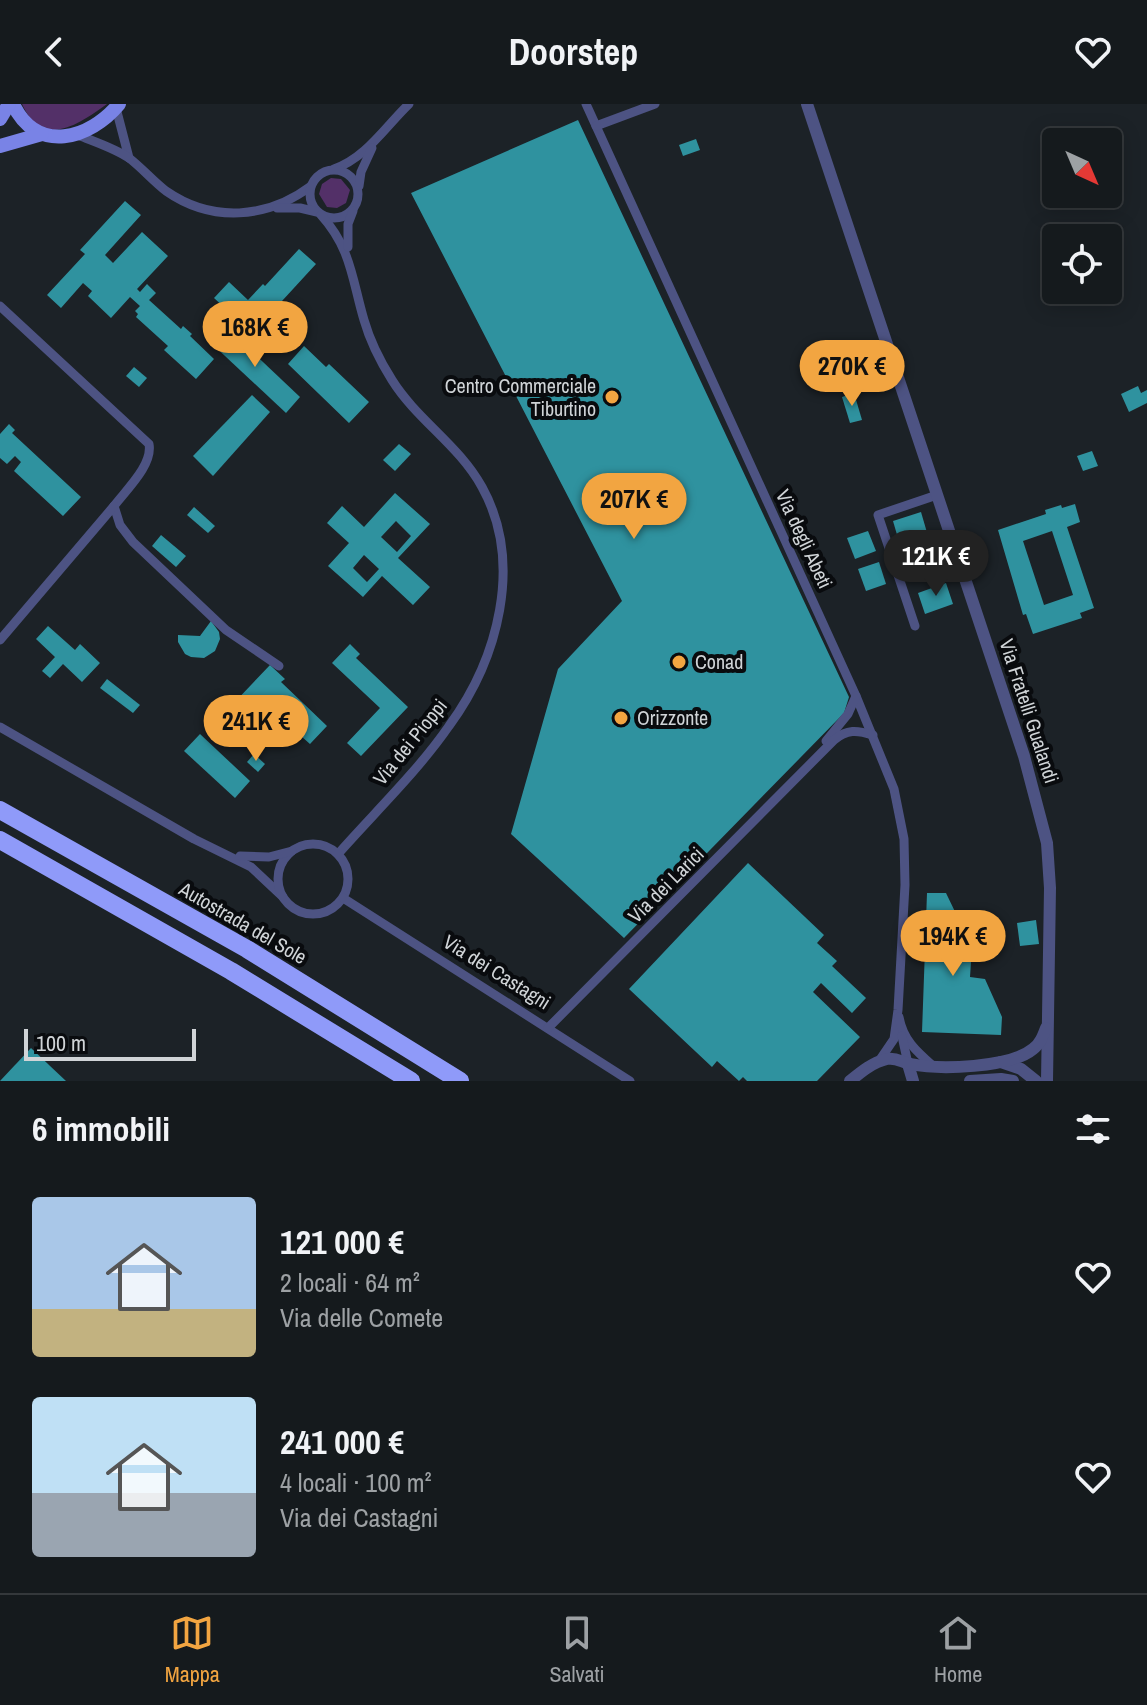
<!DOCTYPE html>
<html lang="it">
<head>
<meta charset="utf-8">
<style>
  :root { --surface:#151a1d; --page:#22272a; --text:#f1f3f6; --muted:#9da1a4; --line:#34383b; --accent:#f2a541 }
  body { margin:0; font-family:"Archivo Narrow",sans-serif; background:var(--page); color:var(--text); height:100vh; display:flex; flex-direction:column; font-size:30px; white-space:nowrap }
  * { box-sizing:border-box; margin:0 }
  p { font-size:26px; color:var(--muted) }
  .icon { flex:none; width:44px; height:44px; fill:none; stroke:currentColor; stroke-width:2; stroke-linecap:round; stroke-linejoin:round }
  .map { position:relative; height:977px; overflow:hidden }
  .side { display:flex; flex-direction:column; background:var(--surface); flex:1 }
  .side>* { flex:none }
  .needle { width:52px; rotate:136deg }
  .controls { position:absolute; left:1042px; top:24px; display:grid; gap:16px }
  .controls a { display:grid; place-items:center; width:80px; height:80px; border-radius:8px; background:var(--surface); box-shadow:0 4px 20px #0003,0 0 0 2px var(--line); font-size:40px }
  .scale { position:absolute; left:24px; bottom:20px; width:172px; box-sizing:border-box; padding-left:8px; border:4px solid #d0d4d7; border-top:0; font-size:22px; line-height:28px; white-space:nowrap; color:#d0d4d7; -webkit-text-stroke:6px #090b0e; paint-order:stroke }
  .price { position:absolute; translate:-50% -68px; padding:0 18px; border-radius:28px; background:var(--accent); color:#111; font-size:26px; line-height:52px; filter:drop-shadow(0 2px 4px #0008) }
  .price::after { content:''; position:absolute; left:50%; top:48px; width:24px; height:18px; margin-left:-12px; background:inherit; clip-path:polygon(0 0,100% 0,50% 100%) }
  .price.selected { background:#222; color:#fff }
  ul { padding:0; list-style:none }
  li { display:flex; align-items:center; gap:24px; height:200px; padding:0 32px }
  li span { display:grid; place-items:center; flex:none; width:224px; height:160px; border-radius:8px; color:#555 }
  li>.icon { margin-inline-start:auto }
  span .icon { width:96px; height:96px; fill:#fffc; stroke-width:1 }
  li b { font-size:34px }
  h2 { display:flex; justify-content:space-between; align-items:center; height:96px; padding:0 32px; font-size:34px }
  header { display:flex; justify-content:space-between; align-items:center; height:104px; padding:0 32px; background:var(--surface); font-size:36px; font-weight:700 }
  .dock { display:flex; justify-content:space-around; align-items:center; height:112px; border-top:2px solid var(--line); background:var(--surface); font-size:22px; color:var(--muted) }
  .dock a { display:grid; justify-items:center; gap:4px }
  .dock .selected { color:var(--accent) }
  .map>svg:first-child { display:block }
  .green { fill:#533068 }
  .building { fill:#2f929f; fill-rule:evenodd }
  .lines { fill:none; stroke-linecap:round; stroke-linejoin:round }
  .minor { stroke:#4d5383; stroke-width:9 }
  .tertiary { stroke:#4d5383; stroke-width:12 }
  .primary { stroke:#7983e6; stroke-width:14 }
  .motorway { stroke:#8f9af9; stroke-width:18 }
  .poi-dot { fill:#f2a541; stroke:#090b0e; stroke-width:3 }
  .labels { text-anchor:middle; stroke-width:8; stroke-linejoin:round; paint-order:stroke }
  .poi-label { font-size:20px; fill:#d0d4d7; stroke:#090b0e; text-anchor:start }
  .street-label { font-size:20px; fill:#d0d4d7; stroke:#090b0e }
</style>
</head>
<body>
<header><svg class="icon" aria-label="back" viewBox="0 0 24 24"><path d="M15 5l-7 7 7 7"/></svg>Doorstep<svg class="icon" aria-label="heart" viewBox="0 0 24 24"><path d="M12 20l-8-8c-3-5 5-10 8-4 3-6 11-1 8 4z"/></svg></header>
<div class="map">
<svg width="1147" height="977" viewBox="0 0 1147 977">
  <rect width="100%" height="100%" fill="#1c2227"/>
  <g class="green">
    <path d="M22,0H107C79,20 43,46 22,0Z"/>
    <polygon points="331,74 341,75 350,86 346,99 337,104 327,103 319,90 322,80"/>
  </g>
  <g class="building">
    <polygon points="578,16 849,593 844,609 624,834 511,730 558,565 622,497 411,89"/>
    <polygon points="696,35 700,46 683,52 679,41"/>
    <polygon points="125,97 141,111 105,151 113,159 142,128 168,152 137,185 140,188 147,180 156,189 149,196 181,225 183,222 192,230 190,232 214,255 196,275 164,246 168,242 136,213 138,210 135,207 140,202 130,193 111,214 88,192 92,187 83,179 61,204 47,191 85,150 80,146"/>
    <polygon points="299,145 316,160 282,197 284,199 277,208 274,206 252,229 214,194 229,178 248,196 263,180 265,182"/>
    <polygon points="225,222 300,293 286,309 210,238"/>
    <polygon points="304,242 326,263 329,260 369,298 349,319 288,260"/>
    <polygon points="134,263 147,274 139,283 126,272"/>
    <polygon points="1138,282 1141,289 1147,286 1147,299 1129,308 1121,290"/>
    <polygon points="854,289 862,316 850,319 842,293"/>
    <polygon points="252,291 270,308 213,372 193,352"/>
    <polygon points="9,320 15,326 12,329 81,393 63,412 14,367 21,358 15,352 7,360 0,354 0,330"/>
    <polygon points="399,340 411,350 395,367 383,356"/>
    <polygon points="1092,347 1098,362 1083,367 1077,352"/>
    <path d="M395,389L430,420L398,454L430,483L413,501L382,472L363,493L328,462L349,439L327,419L342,402L364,423ZM396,417L411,432L397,448L381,433ZM364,451L379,465L367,478L353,464Z"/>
    <path d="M1075,400L1080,418L1067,423L1094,504L1080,509L1082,514L1033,530L1026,510L1023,511L998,426L1046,410L1045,406L1061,401L1062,404ZM1052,427L1073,491L1044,501L1023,437Z"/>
    <polygon points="194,403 215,422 208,429 187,411"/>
    <polygon points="921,408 928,432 900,441 893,417"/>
    <polygon points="868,427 876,447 855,455 847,434"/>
    <polygon points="161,431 186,452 176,463 152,442"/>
    <polygon points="933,444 940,466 913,476 906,453"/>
    <polygon points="879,458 886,480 866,487 858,465"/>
    <polygon points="946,479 953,500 925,510 918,489"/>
    <polygon points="211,517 219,528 220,535 215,547 204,554 191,553 185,550 178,538 178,531 200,532"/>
    <polygon points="48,522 75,546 80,540 100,559 82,578 63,560 50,574 42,567 55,553 36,535"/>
    <polygon points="350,540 360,550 356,554 408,603 361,652 347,639 380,604 332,559"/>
    <polygon points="270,561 285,575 281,578 327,622 310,640 293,625 281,638 266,624 278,611 269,603 234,641 213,621"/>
    <polygon points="107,575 140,601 133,609 100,584"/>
    <polygon points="200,630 250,677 235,694 184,647"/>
    <polygon points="254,650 265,660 258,668 247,658"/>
    <polygon points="748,759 824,831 817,839 837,857 832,862 866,894 852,909 821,879 813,888 860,933 817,977 747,977 743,973 739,977 717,957 712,963 629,885"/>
    <polygon points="927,789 946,789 972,843 970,873 985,875 1002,913 1001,931 922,928"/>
    <polygon points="1036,816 1039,840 1020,842 1017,819"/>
    <polygon points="31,944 66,977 0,977"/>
  </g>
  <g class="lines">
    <g class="minor">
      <polyline points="586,0 856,592 894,685 904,735 905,781 898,906 894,935 879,957"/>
      <polyline points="116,4 129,54"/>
      <polyline points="596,22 655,0"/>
      <path d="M78,31C95,38 114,44 129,54C142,64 153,77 166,87C212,119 267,115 311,82"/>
      <path d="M334,65C366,54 385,23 409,0"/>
      <circle cx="334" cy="90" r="24"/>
      <polyline points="359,82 361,68 372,44"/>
      <polyline points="277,104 300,104 317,108"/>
      <path d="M321,111C351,144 352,175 364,216C370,237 380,257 392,276C417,316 459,341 482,383C524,459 498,555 449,622C417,668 375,708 338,750"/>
      <polyline points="348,143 348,120 353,107"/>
      <path d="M0,202L149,340C153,361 126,386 114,402L120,421L133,438L226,526L279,562"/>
      <polyline points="915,522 878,411 937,391"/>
      <polyline points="0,536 114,402"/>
      <polyline points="0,623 194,735 251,763 283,793"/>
      <polyline points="826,637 848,610 856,592"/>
      <circle cx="313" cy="775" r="35"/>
      <polyline points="240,752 269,753 292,747"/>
      <polyline points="343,794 630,977"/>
      <path d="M899,913C903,936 917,948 933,962"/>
      <path d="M548,924L834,636C847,625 857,626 873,631"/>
      <polyline points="902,932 908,960"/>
    </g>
    <g class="tertiary">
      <polyline points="807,0 1024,652 1047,739 1050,784 1047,977"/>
      <polyline points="1001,958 1021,965 1036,977"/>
      <polyline points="908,960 913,977"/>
      <path d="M850,977C861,968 873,958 887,955C897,953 902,959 911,960C939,966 1010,964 1033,945C1040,940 1043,932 1046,924"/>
      <polyline points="970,977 1001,975 1013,977"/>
    </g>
    <g class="primary">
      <path d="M13,0C37,51 90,35 119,0"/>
      <polyline points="0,15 9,0"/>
      <polyline points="0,42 42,30"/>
    </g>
    <g class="motorway">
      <polyline points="0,706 247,845 460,977"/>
      <polyline points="0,736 231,867 411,977"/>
    </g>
  </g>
  <g class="poi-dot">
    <circle cx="612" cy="293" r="8"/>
    <circle cx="679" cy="558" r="8"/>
    <circle cx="621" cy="614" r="8"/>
  </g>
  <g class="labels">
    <g class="poi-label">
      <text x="596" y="289" text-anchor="end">Centro Commerciale<tspan x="596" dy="23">Tiburtino</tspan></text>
      <text x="695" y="565">Conad</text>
      <text x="637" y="621">Orizzonte</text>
    </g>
    <g class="street-label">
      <text transform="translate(804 435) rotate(65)" y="7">Via degli Abeti</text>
      <text transform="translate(1029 607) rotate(72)" y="7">Via Fratelli Gualandi</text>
      <text transform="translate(410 638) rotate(-51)" y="7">Via dei Pioppi</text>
      <text transform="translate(666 781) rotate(-45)" y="7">Via dei Larici</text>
      <text transform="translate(243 819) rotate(30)" y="7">Autostrada del Sole</text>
      <text transform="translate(497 868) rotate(32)" y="7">Via dei Castagni</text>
    </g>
  </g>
</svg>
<div class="controls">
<a><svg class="needle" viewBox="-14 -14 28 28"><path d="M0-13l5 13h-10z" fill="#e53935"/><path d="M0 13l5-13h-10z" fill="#9da1a4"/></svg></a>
<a><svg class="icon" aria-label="locate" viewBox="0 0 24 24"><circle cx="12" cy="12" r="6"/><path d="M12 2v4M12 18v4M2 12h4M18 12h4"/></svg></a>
</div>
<div class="scale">100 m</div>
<b class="price" style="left:255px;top:265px">168K €</b>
<b class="price" style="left:852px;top:304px">270K €</b>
<b class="price" style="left:634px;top:437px">207K €</b>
<b class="price selected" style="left:936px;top:494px">121K €</b>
<b class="price" style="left:256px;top:659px">241K €</b>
<b class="price" style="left:953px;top:874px">194K €</b>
</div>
<section class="side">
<h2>6 immobili<svg class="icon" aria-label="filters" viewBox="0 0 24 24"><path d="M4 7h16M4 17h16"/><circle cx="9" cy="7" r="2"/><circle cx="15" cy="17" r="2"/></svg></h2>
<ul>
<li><span style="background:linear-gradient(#a9c7e8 70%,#c2b280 0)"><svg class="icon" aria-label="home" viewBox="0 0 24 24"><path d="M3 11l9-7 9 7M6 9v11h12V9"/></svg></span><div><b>121 000 €</b><p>2 locali · 64 m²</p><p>Via delle Comete</p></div><svg class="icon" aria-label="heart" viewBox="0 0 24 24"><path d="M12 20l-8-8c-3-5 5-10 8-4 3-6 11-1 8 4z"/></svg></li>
<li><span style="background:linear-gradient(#bfe0f5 60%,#9aa5b1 0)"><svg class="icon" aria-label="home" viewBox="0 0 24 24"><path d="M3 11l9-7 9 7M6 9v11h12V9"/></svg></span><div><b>241 000 €</b><p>4 locali · 100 m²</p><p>Via dei Castagni</p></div><svg class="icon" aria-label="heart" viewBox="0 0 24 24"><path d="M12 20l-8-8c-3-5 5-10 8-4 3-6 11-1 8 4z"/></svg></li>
</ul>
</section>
<nav class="dock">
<a class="selected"><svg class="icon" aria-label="map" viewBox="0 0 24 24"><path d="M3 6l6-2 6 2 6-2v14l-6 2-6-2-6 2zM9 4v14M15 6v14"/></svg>Mappa</a>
<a><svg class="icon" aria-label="saved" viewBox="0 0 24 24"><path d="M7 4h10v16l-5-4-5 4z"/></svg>Salvati</a>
<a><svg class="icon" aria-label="home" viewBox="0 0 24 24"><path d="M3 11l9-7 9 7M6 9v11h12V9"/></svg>Home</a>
</nav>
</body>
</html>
